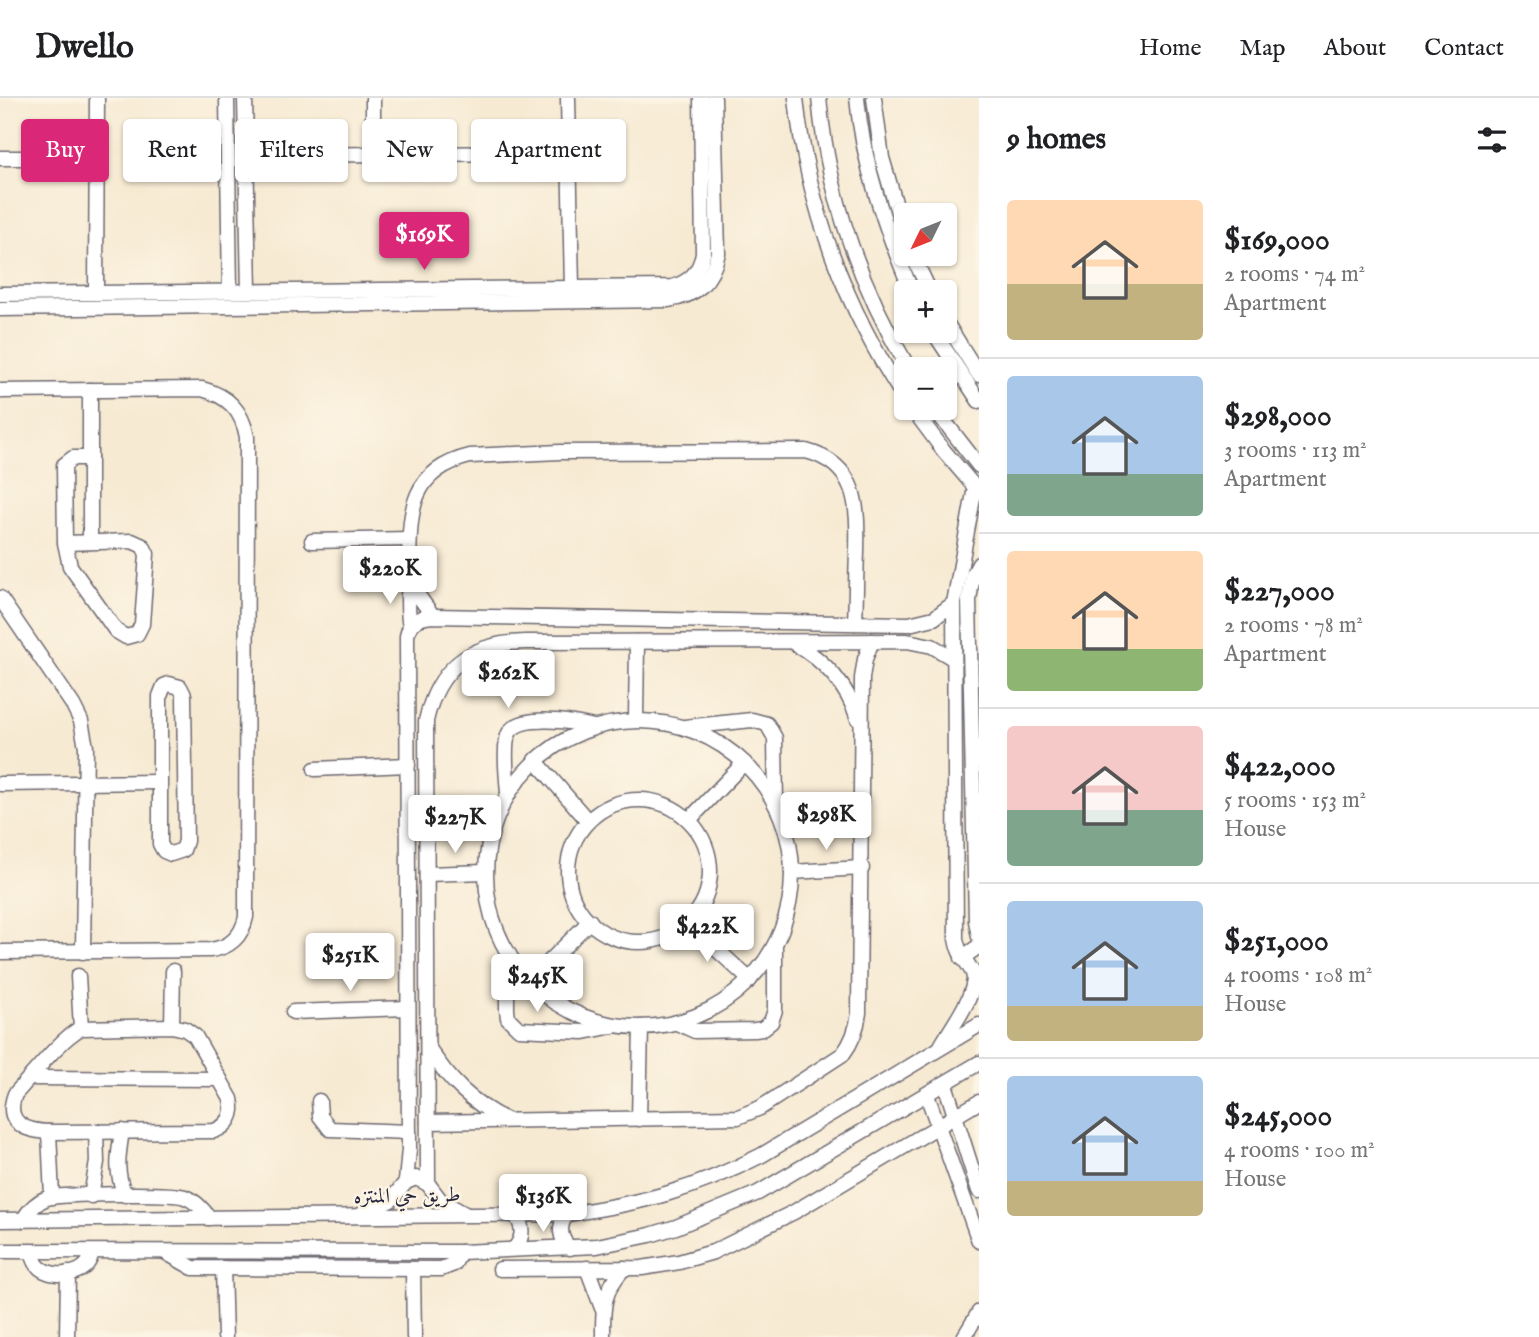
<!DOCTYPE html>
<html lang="en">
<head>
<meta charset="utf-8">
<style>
  :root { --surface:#fff; --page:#f2f2f2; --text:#202124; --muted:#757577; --line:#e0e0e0; --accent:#db2777 }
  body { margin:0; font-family:"IM FELL English",Amiri,serif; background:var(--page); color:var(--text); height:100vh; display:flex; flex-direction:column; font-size:26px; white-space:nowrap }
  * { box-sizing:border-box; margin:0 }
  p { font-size:23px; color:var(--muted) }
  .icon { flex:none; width:38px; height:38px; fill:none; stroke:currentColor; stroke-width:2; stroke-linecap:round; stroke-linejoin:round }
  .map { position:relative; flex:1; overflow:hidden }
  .sheet { display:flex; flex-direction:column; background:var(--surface); width:560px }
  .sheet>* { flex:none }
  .banner { position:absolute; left:21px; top:21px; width:665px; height:63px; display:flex; gap:14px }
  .needle { width:46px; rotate:227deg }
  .fabs { position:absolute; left:894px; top:105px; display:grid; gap:14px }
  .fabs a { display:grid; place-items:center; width:63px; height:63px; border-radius:7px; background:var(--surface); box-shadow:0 2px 5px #0004; font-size:35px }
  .price { position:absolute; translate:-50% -60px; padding:0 16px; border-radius:7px; background:#fff; color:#222; font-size:23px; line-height:46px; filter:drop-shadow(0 2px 4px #0008) }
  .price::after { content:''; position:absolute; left:50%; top:42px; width:21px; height:16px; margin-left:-10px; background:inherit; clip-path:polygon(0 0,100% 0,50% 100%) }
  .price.selected { background:var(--accent); color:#fff }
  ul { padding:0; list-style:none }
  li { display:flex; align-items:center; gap:21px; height:175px; padding:0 28px }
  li+li { border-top:2px solid var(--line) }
  li span { display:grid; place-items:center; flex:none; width:196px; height:140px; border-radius:7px; color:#555 }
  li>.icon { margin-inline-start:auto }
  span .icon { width:84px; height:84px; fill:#fffc; stroke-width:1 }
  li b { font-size:30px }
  h2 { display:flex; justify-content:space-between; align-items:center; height:84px; padding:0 28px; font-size:30px }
  .pill { padding:0 24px; border-radius:7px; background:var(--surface); box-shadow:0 2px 5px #0004; font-size:24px; line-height:63px }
  .pill.selected { background:var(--accent); color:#fff }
  header { display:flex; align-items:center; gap:42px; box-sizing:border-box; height:98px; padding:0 35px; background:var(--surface); border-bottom:2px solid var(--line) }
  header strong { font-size:33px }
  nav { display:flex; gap:38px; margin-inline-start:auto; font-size:24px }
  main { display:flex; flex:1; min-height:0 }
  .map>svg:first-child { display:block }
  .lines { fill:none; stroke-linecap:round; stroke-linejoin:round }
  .minor-casing { stroke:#6d6870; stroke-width:17 }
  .minor { stroke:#fff; stroke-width:14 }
  .labels { text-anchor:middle; stroke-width:5; stroke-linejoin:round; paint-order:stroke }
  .street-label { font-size:21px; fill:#22223b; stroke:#fcf5e5 }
</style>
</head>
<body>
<header>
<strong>Dwello</strong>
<nav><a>Home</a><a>Map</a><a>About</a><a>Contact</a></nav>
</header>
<main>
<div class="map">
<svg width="979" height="1239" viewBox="0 0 979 1239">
  <rect width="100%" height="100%" fill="#fcf5e5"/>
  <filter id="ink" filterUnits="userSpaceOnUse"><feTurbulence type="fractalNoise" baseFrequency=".0143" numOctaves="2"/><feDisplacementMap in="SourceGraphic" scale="14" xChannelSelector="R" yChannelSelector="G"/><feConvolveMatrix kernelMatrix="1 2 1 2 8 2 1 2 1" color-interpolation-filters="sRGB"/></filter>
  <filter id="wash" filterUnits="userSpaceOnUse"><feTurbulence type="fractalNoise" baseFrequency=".00686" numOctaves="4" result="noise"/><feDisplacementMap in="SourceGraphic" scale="28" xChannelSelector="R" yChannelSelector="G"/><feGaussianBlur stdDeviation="1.57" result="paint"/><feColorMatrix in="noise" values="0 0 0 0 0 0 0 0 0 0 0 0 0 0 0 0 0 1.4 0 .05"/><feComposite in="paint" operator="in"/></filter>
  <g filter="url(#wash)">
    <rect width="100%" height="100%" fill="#f7ead3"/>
  </g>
  <g filter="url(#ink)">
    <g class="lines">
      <g class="minor-casing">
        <g id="minor">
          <polyline points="227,0 230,193"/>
          <polyline points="245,0 249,193"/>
          <polyline points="568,0 572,190"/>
          <path d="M796,0C807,108 846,212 906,302"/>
          <path d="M819,0C828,97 860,188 909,271"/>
          <path d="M857,0C863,68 886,132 912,194"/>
          <polyline points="874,0 882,60 906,142"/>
          <polyline points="373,56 373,0"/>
          <polyline points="246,57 569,55"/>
          <polyline points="0,60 97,60"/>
          <polyline points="912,156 930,194"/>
          <polyline points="96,195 97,0"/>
          <path d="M0,196L673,189C691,183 699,174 703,156L701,0"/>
          <path d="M0,211L668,202C697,198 712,183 718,155L714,0"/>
          <polyline points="945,223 979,277"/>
          <polyline points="933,233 979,303"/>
          <path d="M0,293L202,291C228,298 242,312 247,339L246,819C242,838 230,850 210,852L0,854"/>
          <polyline points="912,310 944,353 979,394"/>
          <polyline points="934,310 979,368"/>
          <polyline points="312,443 409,441"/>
          <polyline points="90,444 90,292"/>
          <polyline points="65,445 70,468 116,533 126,539 137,536 142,526 147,456 143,448 132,443 65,445 64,367 73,360 90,360"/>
          <polyline points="979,466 973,477 969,502 976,823 979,839"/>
          <polyline points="409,485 433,518"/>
          <polyline points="0,500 73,607 81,623 86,649 83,854"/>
          <path d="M410,529C406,509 409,490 409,469C410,416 408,373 470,358L560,354L806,353C859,367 858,409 857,454C856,478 856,501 855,525"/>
          <path d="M794,545C824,562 847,587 858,621"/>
          <polygon points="169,586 180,589 184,597 186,743 183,752 171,756 164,753 160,746 160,598 164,588"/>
          <polyline points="636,622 637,544"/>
          <circle cx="639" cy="776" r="153"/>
          <polyline points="685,629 752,622 767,626 775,640 776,706"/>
          <polyline points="535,662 588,723"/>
          <polyline points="315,671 408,667"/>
          <polyline points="0,686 159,684"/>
          <path d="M508,695C507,682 503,646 509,635C520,615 575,624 593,629"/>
          <circle cx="639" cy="773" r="71"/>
          <polyline points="689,722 744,665"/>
          <polyline points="792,774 862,770"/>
          <polyline points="427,776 485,774"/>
          <polyline points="688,825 750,882"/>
          <polyline points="507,854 507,912 508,920 519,931 584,934 613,928"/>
          <polyline points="962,860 979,848"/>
          <polyline points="78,878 81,930"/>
          <polyline points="530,883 590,823"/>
          <polyline points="293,914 408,910"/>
          <polyline points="677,925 695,933 755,932 762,931 771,924 775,912 775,850"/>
          <path d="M172,928L185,931L195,938L231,1001C235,1017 228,1028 214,1033L49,1034C25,1033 4,1025 15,996C32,978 60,941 81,930Z"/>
          <polyline points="172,928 173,873"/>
          <path d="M941,948C950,931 979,894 973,875C967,863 958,856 956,841L954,505L975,389"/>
          <path d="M428,949C448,982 472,1005 506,1022"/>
          <polyline points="30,980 220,981"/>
          <polyline points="945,986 979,1093"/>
          <polyline points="927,997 979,1143"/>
          <polyline points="319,1003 320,1018 330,1031 409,1034"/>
          <polyline points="639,1021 641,929"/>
          <path d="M428,1024L738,1019L760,1010L843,956C853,943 857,931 859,915L862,580L865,561L872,543"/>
          <path d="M122,1033C118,1059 115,1073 125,1097"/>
          <polyline points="49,1034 52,1099"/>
          <path d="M406,1084L409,1051L407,538C410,523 419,519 433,518L909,526L934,520L954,505"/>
          <path d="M428,1086L426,623C438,569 471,545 525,544L907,543L932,548L954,561"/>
          <polyline points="91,1098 97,1064 96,1033"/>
          <polyline points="362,1116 391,1102 406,1084 416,1080 428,1086 441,1103 465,1116"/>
          <path d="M514,1116C524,1127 524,1140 514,1151"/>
          <path d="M567,1116C558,1128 559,1140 570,1150"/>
          <path d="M0,1122L567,1116C643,1105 694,1092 762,1057L979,927"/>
          <path d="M23,1122C29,1112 36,1104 47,1100C61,1096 172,1094 185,1099C196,1103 203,1111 209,1120"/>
          <polyline points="0,1153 461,1154 597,1148 650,1137 676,1129 758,1095 979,965"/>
          <path d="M32,1154C34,1160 35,1166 40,1170C54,1181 90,1178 91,1155"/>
          <polyline points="165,1154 193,1170 441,1171 454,1166 461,1154"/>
          <polyline points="223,1170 225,1239"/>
          <polyline points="587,1170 602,1210"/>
          <polyline points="413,1171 414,1239"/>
          <polyline points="500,1171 642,1170 679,1164 713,1154 794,1114 979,1004"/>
          <polyline points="67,1239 68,1175"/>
          <path d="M603,1239C603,1208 602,1195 624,1170"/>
          <polyline points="964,1239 979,1214"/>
        </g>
      </g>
      <use href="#minor" class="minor"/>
    </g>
  </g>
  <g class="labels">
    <g class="street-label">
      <text transform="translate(407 1097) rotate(-1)" y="7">طريق حي المنتزه</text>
    </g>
  </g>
</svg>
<div class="fabs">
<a><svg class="needle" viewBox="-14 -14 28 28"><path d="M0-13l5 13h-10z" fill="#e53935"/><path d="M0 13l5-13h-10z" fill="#757577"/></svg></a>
<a>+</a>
<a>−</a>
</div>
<b class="price selected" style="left:424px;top:174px">$169K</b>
<b class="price" style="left:390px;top:508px">$220K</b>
<b class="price" style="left:508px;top:612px">$262K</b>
<b class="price" style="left:826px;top:754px">$298K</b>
<b class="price" style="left:455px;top:757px">$227K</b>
<b class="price" style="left:707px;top:866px">$422K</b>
<b class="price" style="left:350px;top:895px">$251K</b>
<b class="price" style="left:537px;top:916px">$245K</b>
<b class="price" style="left:543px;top:1136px">$136K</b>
<div class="banner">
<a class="pill selected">Buy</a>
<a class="pill">Rent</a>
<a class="pill">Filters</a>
<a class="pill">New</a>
<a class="pill">Apartment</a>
</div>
</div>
<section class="sheet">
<h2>9 homes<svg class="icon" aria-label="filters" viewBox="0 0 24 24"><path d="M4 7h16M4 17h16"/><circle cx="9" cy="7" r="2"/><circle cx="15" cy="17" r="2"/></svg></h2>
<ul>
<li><span style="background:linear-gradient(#ffd9b3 60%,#c2b280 0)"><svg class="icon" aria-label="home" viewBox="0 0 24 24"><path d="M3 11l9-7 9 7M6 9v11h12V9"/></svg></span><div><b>$169,000</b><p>2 rooms · 74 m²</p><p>Apartment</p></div></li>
<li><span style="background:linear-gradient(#a9c7e8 70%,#7fa58c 0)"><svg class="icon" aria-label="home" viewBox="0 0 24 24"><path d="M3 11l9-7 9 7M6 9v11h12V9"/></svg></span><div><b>$298,000</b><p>3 rooms · 113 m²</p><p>Apartment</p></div></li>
<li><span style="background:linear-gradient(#ffd9b3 70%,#8fb573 0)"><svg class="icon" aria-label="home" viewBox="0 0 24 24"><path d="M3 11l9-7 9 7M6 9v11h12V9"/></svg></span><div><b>$227,000</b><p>2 rooms · 78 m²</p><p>Apartment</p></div></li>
<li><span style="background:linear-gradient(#f6c9c9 60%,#7fa58c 0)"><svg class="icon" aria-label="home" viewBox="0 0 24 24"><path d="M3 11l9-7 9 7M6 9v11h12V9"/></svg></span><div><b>$422,000</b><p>5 rooms · 153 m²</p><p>House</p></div></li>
<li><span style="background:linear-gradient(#a9c7e8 75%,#c2b280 0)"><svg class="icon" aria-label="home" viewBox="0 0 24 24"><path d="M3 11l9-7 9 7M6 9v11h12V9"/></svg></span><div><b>$251,000</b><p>4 rooms · 108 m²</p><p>House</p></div></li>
<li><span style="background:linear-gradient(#a9c7e8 75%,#c2b280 0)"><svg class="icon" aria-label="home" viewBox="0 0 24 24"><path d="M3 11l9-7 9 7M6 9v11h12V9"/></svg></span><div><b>$245,000</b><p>4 rooms · 100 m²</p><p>House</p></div></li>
</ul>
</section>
</main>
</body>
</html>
